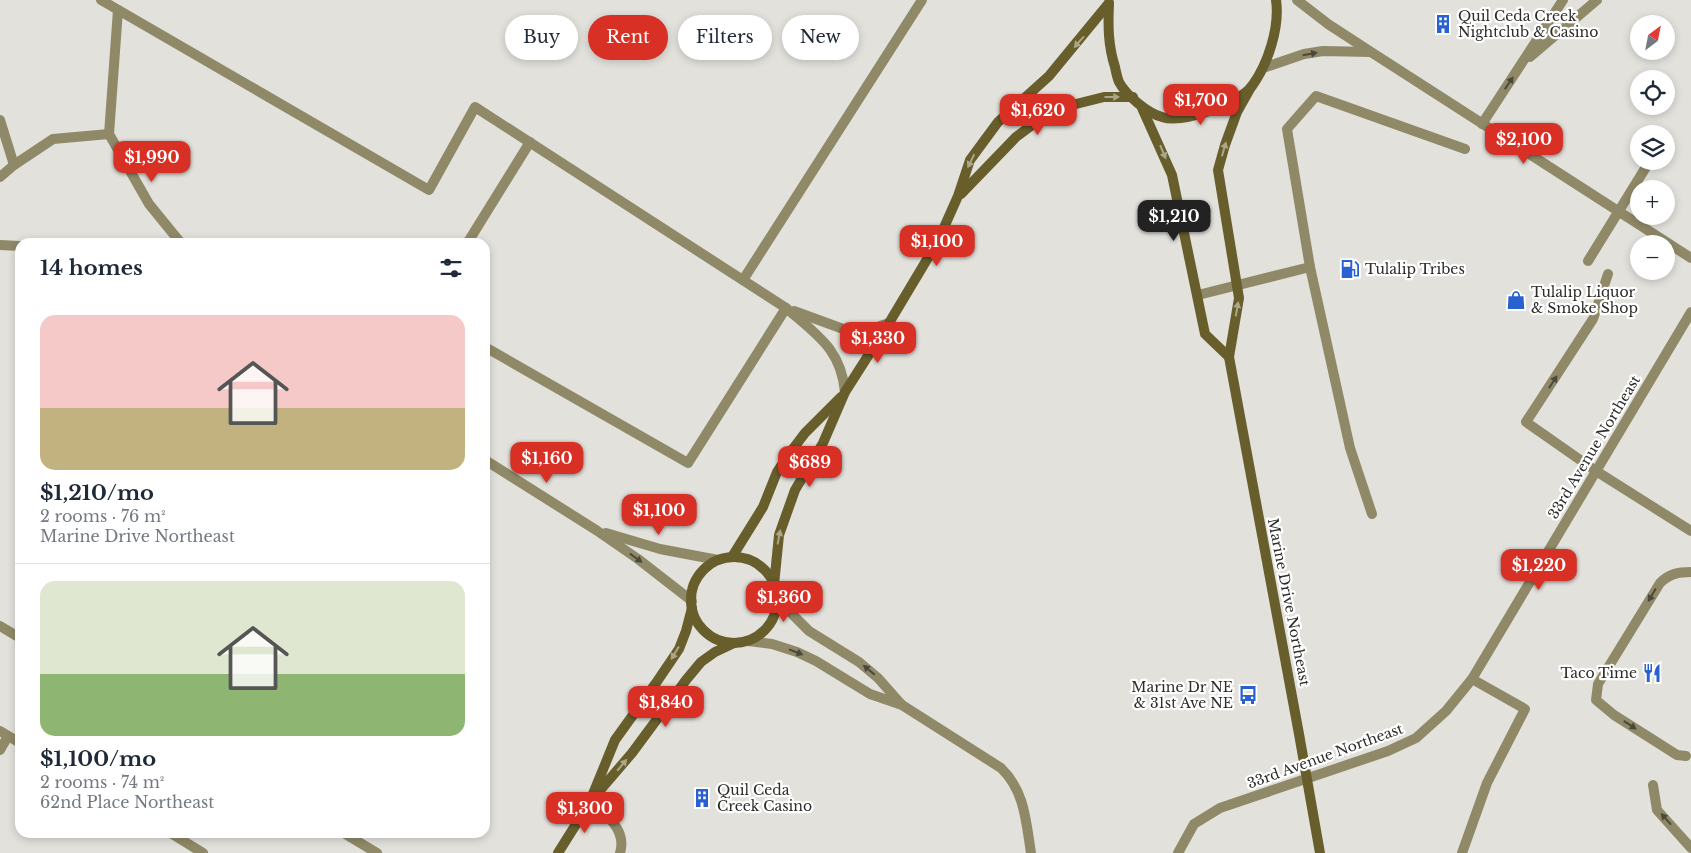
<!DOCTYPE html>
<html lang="en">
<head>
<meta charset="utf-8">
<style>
  :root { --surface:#fff; --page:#f2f2f3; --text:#1f2937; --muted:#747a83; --line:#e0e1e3; --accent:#d93025 }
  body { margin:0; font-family:"Libre Baskerville",serif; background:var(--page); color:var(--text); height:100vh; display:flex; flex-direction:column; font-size:19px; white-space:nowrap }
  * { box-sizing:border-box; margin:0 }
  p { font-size:16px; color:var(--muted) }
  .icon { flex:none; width:28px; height:28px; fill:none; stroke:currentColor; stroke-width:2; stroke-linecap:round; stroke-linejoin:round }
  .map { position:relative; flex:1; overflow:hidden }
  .details { position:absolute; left:15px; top:238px; width:475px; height:600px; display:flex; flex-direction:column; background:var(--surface); border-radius:15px; box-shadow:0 2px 8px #0003 }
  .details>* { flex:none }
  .top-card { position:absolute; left:505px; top:15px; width:475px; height:45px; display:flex; gap:10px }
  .needle { width:32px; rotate:32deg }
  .controls { position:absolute; left:1630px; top:15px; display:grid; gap:10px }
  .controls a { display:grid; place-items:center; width:45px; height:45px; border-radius:50%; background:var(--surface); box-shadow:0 2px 8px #0003; font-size:25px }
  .price { position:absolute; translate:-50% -42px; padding:0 11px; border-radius:10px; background:var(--accent); color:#fff; font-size:16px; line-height:32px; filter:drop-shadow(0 1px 2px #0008) }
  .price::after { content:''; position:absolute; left:50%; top:30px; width:15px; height:11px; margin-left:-8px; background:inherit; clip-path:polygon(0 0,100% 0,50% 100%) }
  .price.selected { background:#222; color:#fff }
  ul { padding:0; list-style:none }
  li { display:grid; align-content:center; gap:10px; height:265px; padding:0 25px }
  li+li { border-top:1px solid var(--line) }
  li span { display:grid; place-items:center; height:155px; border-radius:15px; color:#555 }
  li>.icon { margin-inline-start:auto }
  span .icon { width:90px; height:90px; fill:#fffc; stroke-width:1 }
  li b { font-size:21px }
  h2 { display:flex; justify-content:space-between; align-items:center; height:60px; padding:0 25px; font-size:21px }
  .chip { padding:0 18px; border-radius:22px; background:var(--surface); box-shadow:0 2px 8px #0003; font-size:18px; line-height:45px }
  .chip.selected { background:var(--accent); color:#fff }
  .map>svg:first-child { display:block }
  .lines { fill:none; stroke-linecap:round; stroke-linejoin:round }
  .lane { stroke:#8f8968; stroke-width:10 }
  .street { stroke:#8f8968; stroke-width:10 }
  .secondary { stroke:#685e2c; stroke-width:10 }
  .oneway { fill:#aca68b }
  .oneway2 { fill:#4a483d }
  .labels { text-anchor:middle; stroke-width:4.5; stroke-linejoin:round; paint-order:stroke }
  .poi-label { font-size:14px; fill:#2c2c2a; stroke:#fff; text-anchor:start }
  .street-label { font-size:14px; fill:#2c2c2a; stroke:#fff }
</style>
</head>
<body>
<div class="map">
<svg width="1691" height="853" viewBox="0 0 1691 853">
  <rect width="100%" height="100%" fill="#e2e1dc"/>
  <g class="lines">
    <g class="lane">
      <path d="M101,0L429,190L475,107L786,308C817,335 841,349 845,392"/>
      <polyline points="1530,57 1597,0"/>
      <polyline points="0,120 14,165"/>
      <polyline points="1482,124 1563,0"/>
      <polyline points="109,134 118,10"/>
      <polyline points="468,242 530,142"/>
      <polyline points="1588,261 1646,167"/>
      <polyline points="1608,274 1593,319 1526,422 1596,471 1691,531"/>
      <polyline points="743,280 922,0"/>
      <polyline points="1198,295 1310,267"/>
      <polyline points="794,311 846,330 866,331 889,323"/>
      <polyline points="485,347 688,463 786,308"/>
      <polyline points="1372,514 1350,448 1310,267 1287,129 1316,96 1465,149"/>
      <polyline points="777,599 809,631 859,662 878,678 901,704"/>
      <polyline points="0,626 20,638"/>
      <path d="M748,641L772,644L797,652L816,661L870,694L902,705L1001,768C1025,791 1026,822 1031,853"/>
      <polyline points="0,731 20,743"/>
      <polyline points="0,750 8,736"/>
      <path d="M1686,756L1677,755L1614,715L1596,700L1598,684L1660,583C1669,574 1678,572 1691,572"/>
      <polyline points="1653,785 1657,810 1691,848"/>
      <path d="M590,802C607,815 627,830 620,853"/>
      <polyline points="169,832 203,853"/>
      <polyline points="342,832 377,853"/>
      <polyline points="1462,853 1487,783 1525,709 1472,679"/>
    </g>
    <g class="street">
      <polyline points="1297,0 1328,24 1371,52 1691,258"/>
      <polyline points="1263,68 1304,54 1323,51 1370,52"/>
      <polyline points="0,177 14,165 53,139 109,134 149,204 180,242"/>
      <polyline points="0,245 20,246"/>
      <polyline points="485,460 596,530 638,559 692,601"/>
      <polyline points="606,533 660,549 718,560"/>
      <polyline points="1178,853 1194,824 1220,808 1388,751 1416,738 1446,711 1472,679 1691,312"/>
    </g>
    <g class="secondary">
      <path d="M1109,3C1108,26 1108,45 1115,67C1116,72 1117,77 1119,82C1126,95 1147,113 1162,117C1183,124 1238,104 1252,86C1268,64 1280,27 1276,0"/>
      <polyline points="1251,87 1237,112 1225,145 1218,170 1239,298 1229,357 1299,734 1320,853"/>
      <polyline points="1142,108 1172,175 1205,334 1229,357"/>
      <polyline points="961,194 1016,137 1039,120 1064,107 1104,97 1133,97"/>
      <polyline points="732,557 763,507 777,472 789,454 805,433 841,397"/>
      <circle cx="734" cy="600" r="43"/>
      <polyline points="774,585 779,535 795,490 823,443 845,392 889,323 938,241 958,196 970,160 998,122 1049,76 1109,3"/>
      <polyline points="593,794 615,740 656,683 679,649 686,631 692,608"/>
      <polyline points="558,853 590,802 632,753 686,680 701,662 715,652 734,643"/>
    </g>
  </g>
  <defs><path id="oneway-solid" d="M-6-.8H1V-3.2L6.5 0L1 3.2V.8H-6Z" transform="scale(1.25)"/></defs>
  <g class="oneway">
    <use href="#oneway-solid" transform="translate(1079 42) rotate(131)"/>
    <use href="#oneway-solid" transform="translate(1112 97)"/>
    <use href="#oneway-solid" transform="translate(1224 149) rotate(-74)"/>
    <use href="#oneway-solid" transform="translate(1163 152) rotate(67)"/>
    <use href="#oneway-solid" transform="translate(971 161) rotate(116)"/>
    <use href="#oneway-solid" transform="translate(1237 309) rotate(-80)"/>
    <use href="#oneway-solid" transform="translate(779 537) rotate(-79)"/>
    <use href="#oneway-solid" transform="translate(675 653) rotate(121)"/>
    <use href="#oneway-solid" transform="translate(622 765) rotate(-50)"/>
  </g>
  <g class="oneway2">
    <use href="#oneway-solid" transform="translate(1310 54) rotate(-10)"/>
    <use href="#oneway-solid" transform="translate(1509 83) rotate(-56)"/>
    <use href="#oneway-solid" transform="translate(1553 382) rotate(-57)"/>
    <use href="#oneway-solid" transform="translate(636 558) rotate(36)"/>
    <use href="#oneway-solid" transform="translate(1652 595) rotate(121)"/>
    <use href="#oneway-solid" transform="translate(796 652) rotate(21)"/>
    <use href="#oneway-solid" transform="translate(869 670) rotate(-140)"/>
    <use href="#oneway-solid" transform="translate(1630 725) rotate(33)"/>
    <use href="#oneway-solid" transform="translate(1666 819) rotate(-132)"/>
  </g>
  <defs>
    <g id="building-bare" transform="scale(1.5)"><path d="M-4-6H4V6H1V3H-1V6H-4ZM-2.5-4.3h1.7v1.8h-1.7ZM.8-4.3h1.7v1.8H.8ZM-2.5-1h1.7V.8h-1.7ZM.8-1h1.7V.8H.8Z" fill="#2962d0" stroke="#fff" stroke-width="2.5" paint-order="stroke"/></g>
    <g id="fuel-bare" transform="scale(1.5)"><path d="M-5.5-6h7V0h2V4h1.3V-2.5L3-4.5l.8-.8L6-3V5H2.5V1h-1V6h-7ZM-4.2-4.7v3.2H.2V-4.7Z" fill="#2962d0" stroke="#fff" stroke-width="2.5" paint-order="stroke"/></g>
    <g id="shop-bare" transform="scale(1.5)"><path d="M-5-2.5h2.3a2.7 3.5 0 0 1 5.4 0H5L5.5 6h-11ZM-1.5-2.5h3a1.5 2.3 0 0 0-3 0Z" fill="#2962d0" stroke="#fff" stroke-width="2.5" paint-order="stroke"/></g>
    <g id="restaurant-bare" transform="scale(1.5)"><path d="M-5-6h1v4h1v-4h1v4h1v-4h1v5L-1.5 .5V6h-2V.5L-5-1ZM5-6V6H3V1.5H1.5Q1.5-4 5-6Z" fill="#2962d0" stroke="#fff" stroke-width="2.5" paint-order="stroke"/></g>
    <g id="bus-bare" transform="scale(1.5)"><path d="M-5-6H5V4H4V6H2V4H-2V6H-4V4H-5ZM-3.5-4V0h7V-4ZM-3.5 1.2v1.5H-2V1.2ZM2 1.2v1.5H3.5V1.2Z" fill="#2962d0" stroke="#fff" stroke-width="2.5" paint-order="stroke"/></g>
  </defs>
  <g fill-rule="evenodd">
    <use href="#building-bare" x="1443" y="24"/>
    <use href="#fuel-bare" x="1350" y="269"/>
    <use href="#shop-bare" x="1516" y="300"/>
    <use href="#restaurant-bare" x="1652" y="673"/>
    <use href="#bus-bare" x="1248" y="695"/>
    <use href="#building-bare" x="702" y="798"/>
  </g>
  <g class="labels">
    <g class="poi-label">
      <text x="1458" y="21">Quil Ceda Creek<tspan x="1458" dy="16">Nightclub &amp; Casino</tspan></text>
      <text x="1365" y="274">Tulalip Tribes</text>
      <text x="1531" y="297">Tulalip Liquor<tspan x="1531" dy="16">&amp; Smoke Shop</tspan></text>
      <text x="1637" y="678" text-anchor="end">Taco Time</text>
      <text x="1233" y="692" text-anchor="end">Marine Dr NE<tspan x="1233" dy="16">&amp; 31st Ave NE</tspan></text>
      <text x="717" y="795">Quil Ceda<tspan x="717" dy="16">Creek Casino</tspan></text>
    </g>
    <g class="street-label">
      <text transform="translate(1594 447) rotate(-59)" y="5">33rd Avenue Northeast</text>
      <text transform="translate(1289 602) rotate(79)" y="5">Marine Drive Northeast</text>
      <text transform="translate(1325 756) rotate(-20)" y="5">33rd Avenue Northeast</text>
    </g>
  </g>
</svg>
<div class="controls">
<a><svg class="needle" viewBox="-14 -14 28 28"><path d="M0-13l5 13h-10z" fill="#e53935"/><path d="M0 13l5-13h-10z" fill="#747a83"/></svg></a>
<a><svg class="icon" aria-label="locate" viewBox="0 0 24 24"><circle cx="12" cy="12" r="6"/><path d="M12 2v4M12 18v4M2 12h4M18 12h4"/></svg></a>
<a><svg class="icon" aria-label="layers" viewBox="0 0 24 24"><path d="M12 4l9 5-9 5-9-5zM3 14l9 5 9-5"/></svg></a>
<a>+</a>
<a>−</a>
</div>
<b class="price" style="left:1201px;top:126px">$1,700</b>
<b class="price" style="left:1038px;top:136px">$1,620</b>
<b class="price" style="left:1524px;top:165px">$2,100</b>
<b class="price" style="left:152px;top:183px">$1,990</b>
<b class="price selected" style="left:1174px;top:242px">$1,210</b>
<b class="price" style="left:937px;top:267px">$1,100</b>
<b class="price" style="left:878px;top:364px">$1,330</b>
<b class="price" style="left:547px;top:484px">$1,160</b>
<b class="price" style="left:810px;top:488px">$689</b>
<b class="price" style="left:659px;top:536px">$1,100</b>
<b class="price" style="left:1539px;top:591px">$1,220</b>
<b class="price" style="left:784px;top:623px">$1,360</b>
<b class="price" style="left:666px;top:728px">$1,840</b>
<b class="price" style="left:585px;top:834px">$1,300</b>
<div class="top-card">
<a class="chip">Buy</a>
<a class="chip selected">Rent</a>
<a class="chip">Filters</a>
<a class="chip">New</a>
</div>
<section class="details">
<h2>14 homes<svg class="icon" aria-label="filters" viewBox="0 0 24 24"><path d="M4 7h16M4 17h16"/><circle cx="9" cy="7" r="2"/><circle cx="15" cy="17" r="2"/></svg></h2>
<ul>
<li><span style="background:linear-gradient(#f6c9c9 60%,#c2b280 0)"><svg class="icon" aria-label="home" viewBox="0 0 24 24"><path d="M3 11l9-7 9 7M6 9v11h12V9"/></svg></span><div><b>$1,210/mo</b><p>2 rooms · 76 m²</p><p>Marine Drive Northeast</p></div></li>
<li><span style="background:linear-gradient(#dfe7d0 60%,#8fb573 0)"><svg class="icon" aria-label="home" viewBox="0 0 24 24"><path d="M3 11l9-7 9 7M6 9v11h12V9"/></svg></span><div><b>$1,100/mo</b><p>2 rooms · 74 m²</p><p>62nd Place Northeast</p></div></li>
</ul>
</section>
</div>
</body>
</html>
